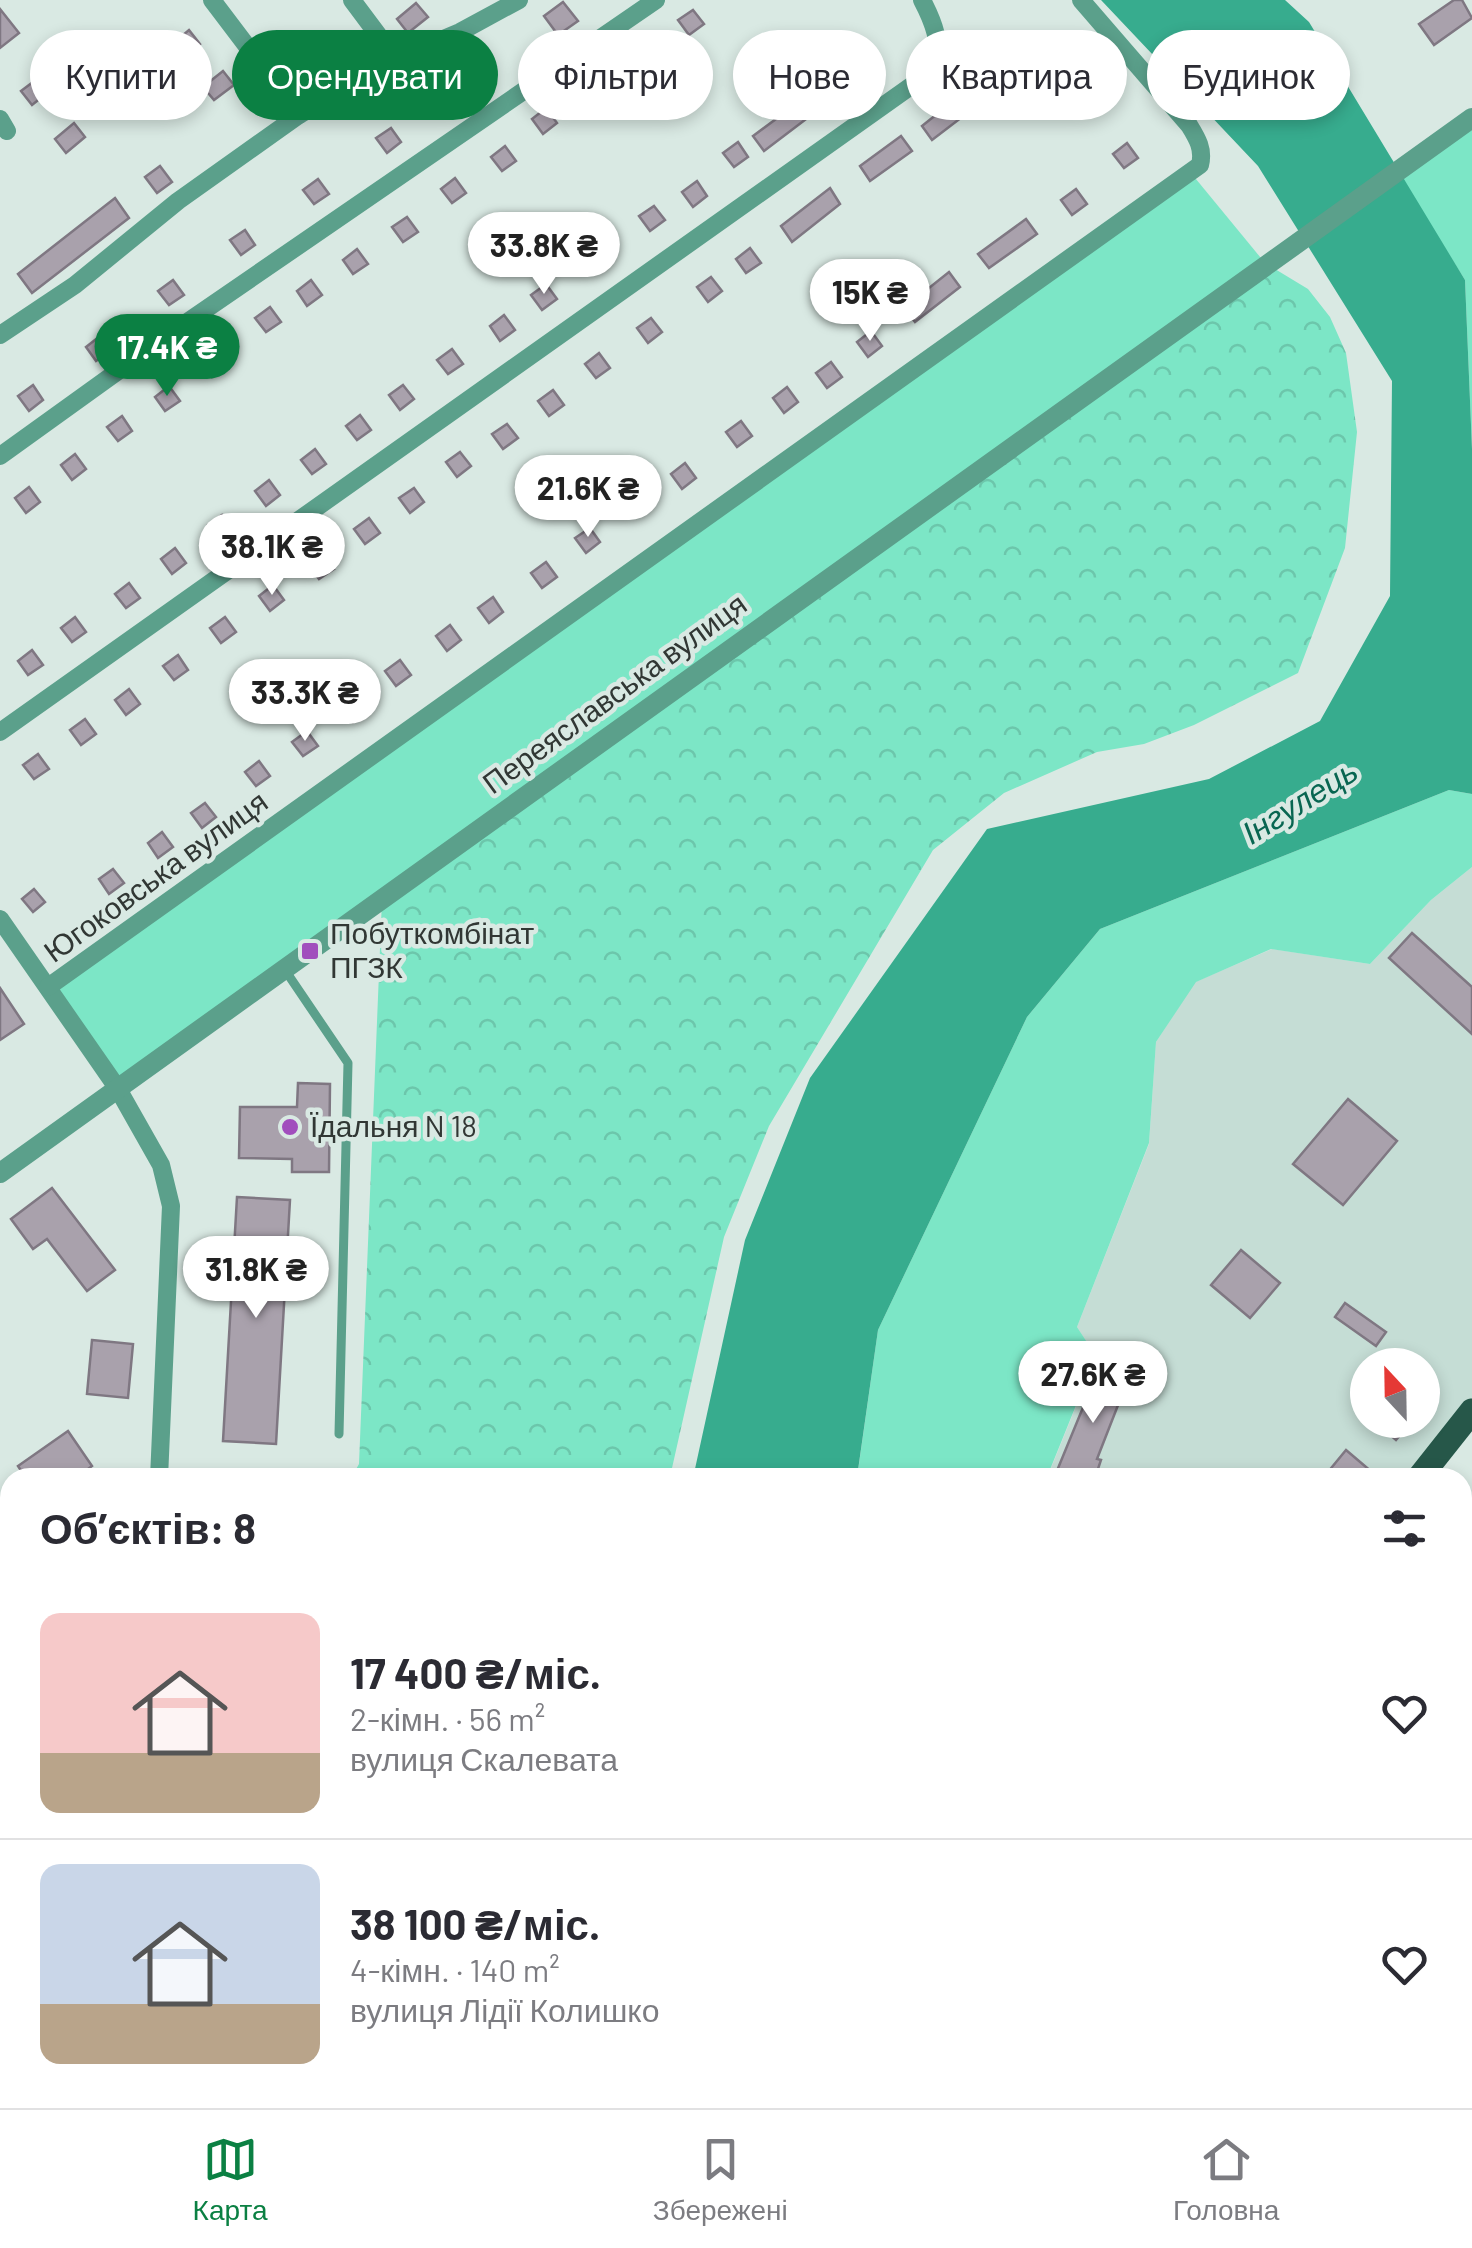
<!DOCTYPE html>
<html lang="uk">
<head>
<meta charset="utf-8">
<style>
  :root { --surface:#fff; --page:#f7f7f7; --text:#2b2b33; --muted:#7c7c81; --line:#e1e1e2; --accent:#0b8043 }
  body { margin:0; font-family:Barlow,sans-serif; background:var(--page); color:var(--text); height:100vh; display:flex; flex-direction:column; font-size:38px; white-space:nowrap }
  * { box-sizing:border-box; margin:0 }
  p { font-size:32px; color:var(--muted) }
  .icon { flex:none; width:55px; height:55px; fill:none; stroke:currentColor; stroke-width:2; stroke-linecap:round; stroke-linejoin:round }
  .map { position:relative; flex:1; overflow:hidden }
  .details { position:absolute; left:0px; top:1468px; width:1472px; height:642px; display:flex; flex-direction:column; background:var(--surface); border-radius:30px 30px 0 0; box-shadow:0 5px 15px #0003 }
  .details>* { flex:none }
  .top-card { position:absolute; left:30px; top:30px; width:1412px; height:90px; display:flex; gap:20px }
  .needle { width:65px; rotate:338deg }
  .buttons { position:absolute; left:1350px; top:1348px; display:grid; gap:20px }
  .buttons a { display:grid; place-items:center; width:90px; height:90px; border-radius:50%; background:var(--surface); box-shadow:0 5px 15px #0003; font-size:50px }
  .price { position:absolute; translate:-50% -85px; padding:0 22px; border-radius:35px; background:#fff; color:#222; font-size:32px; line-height:65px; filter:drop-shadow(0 2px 5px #0008) }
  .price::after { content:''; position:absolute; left:50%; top:60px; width:30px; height:22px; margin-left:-15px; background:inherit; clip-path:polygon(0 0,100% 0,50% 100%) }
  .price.selected { background:var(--accent); color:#fff }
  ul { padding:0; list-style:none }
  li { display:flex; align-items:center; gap:30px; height:250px; padding:0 40px }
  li+li { border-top:2px solid var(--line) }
  li span { display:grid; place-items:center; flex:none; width:280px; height:200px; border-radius:20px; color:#555 }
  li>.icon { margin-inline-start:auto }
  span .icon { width:120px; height:120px; fill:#fffc; stroke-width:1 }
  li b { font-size:42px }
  h2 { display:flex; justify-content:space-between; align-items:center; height:120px; padding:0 40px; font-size:42px }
  .tag { padding:0 35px; border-radius:45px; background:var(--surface); box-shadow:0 5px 15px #0003; font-size:35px; line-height:90px }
  .tag.selected { background:var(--accent); color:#fff }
  .dock { display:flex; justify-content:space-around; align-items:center; height:140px; border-top:2px solid var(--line); background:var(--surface); font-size:28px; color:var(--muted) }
  .dock a { display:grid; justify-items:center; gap:5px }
  .dock .selected { color:var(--accent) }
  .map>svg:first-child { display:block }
  .built { fill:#c5ddd5; fill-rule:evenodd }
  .green { fill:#7ce6c6 }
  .forest { fill:url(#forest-crowns) }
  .water { fill:#37ac8e }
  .building { fill:#a9a1ac; stroke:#7f7782; stroke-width:2.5 }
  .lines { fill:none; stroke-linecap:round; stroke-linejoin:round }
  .service { stroke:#5ba08b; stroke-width:9 }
  .minor { stroke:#5ba08b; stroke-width:18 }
  .tertiary { stroke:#5ba08b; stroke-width:20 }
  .primary { stroke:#265749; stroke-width:25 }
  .poi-dot { fill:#a14ebd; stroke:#d9e9e3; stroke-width:4 }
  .labels { text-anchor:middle; stroke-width:9; stroke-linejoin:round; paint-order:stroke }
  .street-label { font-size:30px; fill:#313734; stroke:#d9e9e3 }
  .poi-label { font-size:30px; fill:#313734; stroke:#d9e9e3; text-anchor:start }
  .water-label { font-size:32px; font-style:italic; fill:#086651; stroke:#d9e9e3 }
</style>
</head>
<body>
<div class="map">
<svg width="1472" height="2108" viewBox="0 0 1472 2108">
  <defs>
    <pattern id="forest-crowns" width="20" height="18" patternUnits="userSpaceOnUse" patternTransform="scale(2.5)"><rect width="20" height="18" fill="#7ce6c6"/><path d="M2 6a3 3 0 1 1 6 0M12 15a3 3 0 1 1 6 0" fill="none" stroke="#6cc6ab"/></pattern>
  </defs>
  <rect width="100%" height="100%" fill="#d9e9e3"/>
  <g class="built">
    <path d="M1472,867V1414L1422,1477L1047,1478L1096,1357L1077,1327L1149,1144L1156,1042L1195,982L1272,949L1370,964L1431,900ZM1368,1365H1422V1420H1368Z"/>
    <polygon points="1472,1734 1472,2108 1117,2108 1125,2100 1462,2100 1462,1744"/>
    <polygon points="10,1923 10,2100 293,2100 292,2108 0,2108 0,1930"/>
  </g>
  <g class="green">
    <polygon points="1472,122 1472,449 1465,280 1397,171"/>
    <polygon points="1191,173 1265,263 118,1089 48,987"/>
    <polygon points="1449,790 1472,794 1472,867 1431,900 1370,964 1271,949 1196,982 1156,1042 1149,1143 1077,1327 1096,1356 1047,1477 857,1478 878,1330 1027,1017 1100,929"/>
    <polygon points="574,2100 948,2100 944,2108 570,2108"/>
  </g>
  <g class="forest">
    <polygon points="1265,263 1308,289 1330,317 1346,353 1357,432 1345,548 1298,673 1194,725 1144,744 1097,752 1004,793 933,850 769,1126 724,1237 670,1477 351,1478 359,1464 382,899"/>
    <polygon points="293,2100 379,2100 376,2108 292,2108"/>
  </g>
  <g class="water">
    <polygon points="1101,0 1285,0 1309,22 1465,280 1472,449 1472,794 1449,790 1100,929 1027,1017 878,1330 857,1477 693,1478 745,1240 810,1078 987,829 1209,779 1320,721 1390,596 1392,381 1258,166"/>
    <polygon points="409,2100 574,2100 570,2108 406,2108"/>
  </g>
  <g class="building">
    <polygon points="1454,0 1462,0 1472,18 1434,45 1419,24"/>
    <polygon points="563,2 578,21 558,35 544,16"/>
    <polygon points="416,3 428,17 408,33 397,19"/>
    <polygon points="0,9 19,33 0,48"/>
    <polygon points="693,10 704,24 689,35 678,20"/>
    <polygon points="189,30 200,44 181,60 170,46"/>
    <polygon points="286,33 297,47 277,63 266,49"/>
    <polygon points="1032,48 1042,62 1028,73 1017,58"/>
    <polygon points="639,50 650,65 636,76 625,61"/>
    <polygon points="1087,53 1110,76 1094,92 1071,69"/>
    <polygon points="223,71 234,85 214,100 203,87"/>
    <polygon points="41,76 52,89 32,105 21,91"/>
    <polygon points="459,77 470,92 455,102 444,88"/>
    <polygon points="595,79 606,94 591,105 580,90"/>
    <polygon points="972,86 983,101 932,140 922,126"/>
    <polygon points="803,99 814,113 764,151 753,136"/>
    <polygon points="546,108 557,123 543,134 532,119"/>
    <polygon points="74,123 85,137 66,153 55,139"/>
    <polygon points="391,128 401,142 387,153 376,138"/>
    <polygon points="901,136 912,151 870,181 860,166"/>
    <polygon points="738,142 748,157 734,167 723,153"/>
    <polygon points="1127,143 1138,158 1124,168 1113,154"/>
    <polygon points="505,146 516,161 502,171 491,157"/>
    <polygon points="160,166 172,182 157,193 145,177"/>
    <polygon points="455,178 466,193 452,203 441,189"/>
    <polygon points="318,179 329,194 314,204 303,190"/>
    <polygon points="697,181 707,196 693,207 682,192"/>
    <polygon points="830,188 840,204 792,242 781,226"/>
    <polygon points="1076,189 1087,204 1072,215 1061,200"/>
    <polygon points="115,198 129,218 32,293 18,274"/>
    <polygon points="654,206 665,220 650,231 639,216"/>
    <polygon points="407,217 418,232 403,242 392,227"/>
    <polygon points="1026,219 1037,234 989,268 978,254"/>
    <polygon points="245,230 255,245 241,255 230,240"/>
    <polygon points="594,248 605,263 590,273 580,259"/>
    <polygon points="750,248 761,263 746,273 736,259"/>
    <polygon points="357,249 368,264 353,274 343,260"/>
    <polygon points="949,272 960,287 915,322 904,308"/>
    <polygon points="711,277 722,291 708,302 697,287"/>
    <polygon points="173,280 184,295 169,305 158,291"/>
    <polygon points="311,280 322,295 307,306 297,291"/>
    <polygon points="546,284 557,299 542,310 531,295"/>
    <polygon points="270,307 281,322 266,332 255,318"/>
    <polygon points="504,315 515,330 500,341 490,326"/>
    <polygon points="651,318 662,332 648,343 637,328"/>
    <polygon points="871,331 882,346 868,357 857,342"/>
    <polygon points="100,336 111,350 96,361 86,347"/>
    <polygon points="452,349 463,364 448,374 437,360"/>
    <polygon points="215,351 226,366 212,377 201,362"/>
    <polygon points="599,353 610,368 596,378 585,364"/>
    <polygon points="831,362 842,377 827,388 816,373"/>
    <polygon points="33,385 43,400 29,411 18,396"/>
    <polygon points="403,385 414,399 400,410 389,395"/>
    <polygon points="169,386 180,401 165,411 155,397"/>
    <polygon points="787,387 798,402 784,413 773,398"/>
    <polygon points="553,390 564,405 549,416 538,401"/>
    <polygon points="360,415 371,430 357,440 346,426"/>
    <polygon points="122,416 132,431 118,441 107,427"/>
    <polygon points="741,421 752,436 737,447 726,432"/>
    <polygon points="507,424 518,438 503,449 492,434"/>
    <polygon points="315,449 326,464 312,474 301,460"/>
    <polygon points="460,452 471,466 457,477 446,462"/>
    <polygon points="75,454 86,469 72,480 61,465"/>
    <polygon points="685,463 696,478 682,489 671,474"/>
    <polygon points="269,480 280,495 266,506 255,491"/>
    <polygon points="29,487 40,502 26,513 15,498"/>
    <polygon points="414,488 424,502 410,513 399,498"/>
    <polygon points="635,491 646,506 632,516 621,502"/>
    <polygon points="222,515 233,530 218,540 208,525"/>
    <polygon points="369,518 380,533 365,544 354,529"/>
    <polygon points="590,528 600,542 586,553 575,538"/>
    <polygon points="175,548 186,563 172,574 161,559"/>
    <polygon points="323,554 334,569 319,579 308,564"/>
    <polygon points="546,562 557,577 542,588 531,573"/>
    <polygon points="129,583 140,598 126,608 115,594"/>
    <polygon points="273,585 284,600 270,611 259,596"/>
    <polygon points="493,597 503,612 489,623 478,608"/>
    <polygon points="75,617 86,632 72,642 61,628"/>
    <polygon points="225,617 236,632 221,643 210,628"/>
    <polygon points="450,625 461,640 447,651 436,636"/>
    <polygon points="32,650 43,665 28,675 18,661"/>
    <polygon points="178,655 188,670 174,680 163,666"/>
    <polygon points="400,660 411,675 396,686 385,671"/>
    <polygon points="129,689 140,704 126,715 115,700"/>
    <polygon points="357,696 367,711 353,722 342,707"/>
    <polygon points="85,719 96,734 81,745 70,730"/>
    <polygon points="307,731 318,746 303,756 292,742"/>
    <polygon points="38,754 49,769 34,779 23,765"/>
    <polygon points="259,761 270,776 256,786 245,772"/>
    <polygon points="205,803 216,817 202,828 191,813"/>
    <polygon points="162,832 173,847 158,858 148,843"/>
    <polygon points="113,869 124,883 109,894 99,879"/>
    <polygon points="34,889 45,902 33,912 22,899"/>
    <polygon points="1412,933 1472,987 1472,1034 1389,958"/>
    <polygon points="0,988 24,1024 0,1040"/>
    <polygon points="298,1083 330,1084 329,1172 292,1172 292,1159 239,1158 240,1107 297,1107"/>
    <polygon points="1348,1099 1397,1141 1343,1205 1293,1164"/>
    <polygon points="52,1188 115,1270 87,1291 47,1239 33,1249 11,1219"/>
    <polygon points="237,1197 290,1200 276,1444 223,1441"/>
    <polygon points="1241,1250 1280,1283 1250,1318 1211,1285"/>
    <polygon points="1345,1303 1386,1332 1376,1346 1335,1317"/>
    <polygon points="92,1340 133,1344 128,1398 87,1394"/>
    <polygon points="1100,1366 1129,1377 1097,1459 1101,1460 1095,1478 1054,1478"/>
    <polygon points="1373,1420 1413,1420 1396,1440"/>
    <polygon points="68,1431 92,1466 76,1478 26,1478 18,1466"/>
    <polygon points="1346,1450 1379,1478 1323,1478"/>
  </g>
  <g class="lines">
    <g class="service">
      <polyline points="285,970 348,1063 339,1434"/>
      <polyline points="1462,1977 1472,1973"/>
    </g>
    <g class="minor">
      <polyline points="212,0 299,115"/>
      <polyline points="352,0 396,59"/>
      <polyline points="0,119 7,131"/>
      <polyline points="0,335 75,285 178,201 299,115 396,59 460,32 519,0"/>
      <polyline points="0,456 164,338 656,0"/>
      <path d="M0,732L935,69C943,45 933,21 922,0"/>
      <polyline points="0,919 118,1089 161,1165 171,1206 159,1478"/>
      <path d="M48,987L1200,165C1204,149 1197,138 1189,125L1081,0"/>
      <polyline points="0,1773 10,1766"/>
      <polyline points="0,1812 10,1825"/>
    </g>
    <polyline class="tertiary" points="0,1173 1472,118"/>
    <g class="primary">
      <polyline points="1419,1478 1472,1411"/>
      <polyline points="963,2108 967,2100"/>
    </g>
  </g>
  <g class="poi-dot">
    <rect x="300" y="941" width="20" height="20" rx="5"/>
    <circle cx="290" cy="1127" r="10"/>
  </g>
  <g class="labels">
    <g class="street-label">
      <text transform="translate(615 694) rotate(-36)" y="10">Переяславська вулиця</text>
      <text transform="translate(156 877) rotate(-36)" y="10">Югоковська вулиця</text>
    </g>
    <g class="poi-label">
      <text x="330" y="944">Побуткомбінат<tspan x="330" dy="34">ПГЗК</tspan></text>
      <text x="310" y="1137">Їдальня N 18</text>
    </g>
    <g class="water-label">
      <text transform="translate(1300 802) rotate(-32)" y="11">Інгулець</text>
    </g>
  </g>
</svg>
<div class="buttons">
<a><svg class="needle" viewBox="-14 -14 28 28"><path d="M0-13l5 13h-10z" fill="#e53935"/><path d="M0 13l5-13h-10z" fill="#7c7c81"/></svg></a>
</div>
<b class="price" style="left:544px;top:297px">33.8K ₴</b>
<b class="price" style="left:870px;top:344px">15K ₴</b>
<b class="price selected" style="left:167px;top:399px">17.4K ₴</b>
<b class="price" style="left:588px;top:540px">21.6K ₴</b>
<b class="price" style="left:272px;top:598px">38.1K ₴</b>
<b class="price" style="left:305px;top:744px">33.3K ₴</b>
<b class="price" style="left:256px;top:1321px">31.8K ₴</b>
<b class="price" style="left:1093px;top:1426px">27.6K ₴</b>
<div class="top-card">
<a class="tag">Купити</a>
<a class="tag selected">Орендувати</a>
<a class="tag">Фільтри</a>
<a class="tag">Нове</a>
<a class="tag">Квартира</a>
<a class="tag">Будинок</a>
</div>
<section class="details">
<h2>Об’єктів: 8<svg class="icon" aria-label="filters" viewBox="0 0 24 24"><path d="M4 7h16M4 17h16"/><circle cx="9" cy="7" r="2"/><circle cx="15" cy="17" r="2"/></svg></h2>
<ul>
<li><span style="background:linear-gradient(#f6c9c9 70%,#b9a48a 0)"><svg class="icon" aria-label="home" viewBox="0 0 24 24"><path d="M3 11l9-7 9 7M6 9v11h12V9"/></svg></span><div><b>17 400 ₴/міс.</b><p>2-кімн. · 56 m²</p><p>вулиця Скалевата</p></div><svg class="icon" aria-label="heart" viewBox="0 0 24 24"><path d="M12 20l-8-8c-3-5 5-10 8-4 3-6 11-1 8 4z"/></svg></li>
<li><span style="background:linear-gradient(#c9d6e8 70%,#b9a48a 0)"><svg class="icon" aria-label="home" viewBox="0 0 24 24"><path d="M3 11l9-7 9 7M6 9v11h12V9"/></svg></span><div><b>38 100 ₴/міс.</b><p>4-кімн. · 140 m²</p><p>вулиця Лідії Колишко</p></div><svg class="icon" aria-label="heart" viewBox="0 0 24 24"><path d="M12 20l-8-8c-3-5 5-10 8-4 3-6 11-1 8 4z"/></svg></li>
</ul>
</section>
</div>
<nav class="dock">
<a class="selected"><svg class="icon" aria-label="map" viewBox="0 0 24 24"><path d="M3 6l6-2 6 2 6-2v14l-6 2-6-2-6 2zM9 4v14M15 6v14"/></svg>Карта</a>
<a><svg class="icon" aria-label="saved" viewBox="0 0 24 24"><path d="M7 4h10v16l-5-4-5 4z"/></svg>Збережені</a>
<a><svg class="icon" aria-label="home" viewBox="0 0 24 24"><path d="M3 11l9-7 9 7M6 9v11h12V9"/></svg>Головна</a>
</nav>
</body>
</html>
